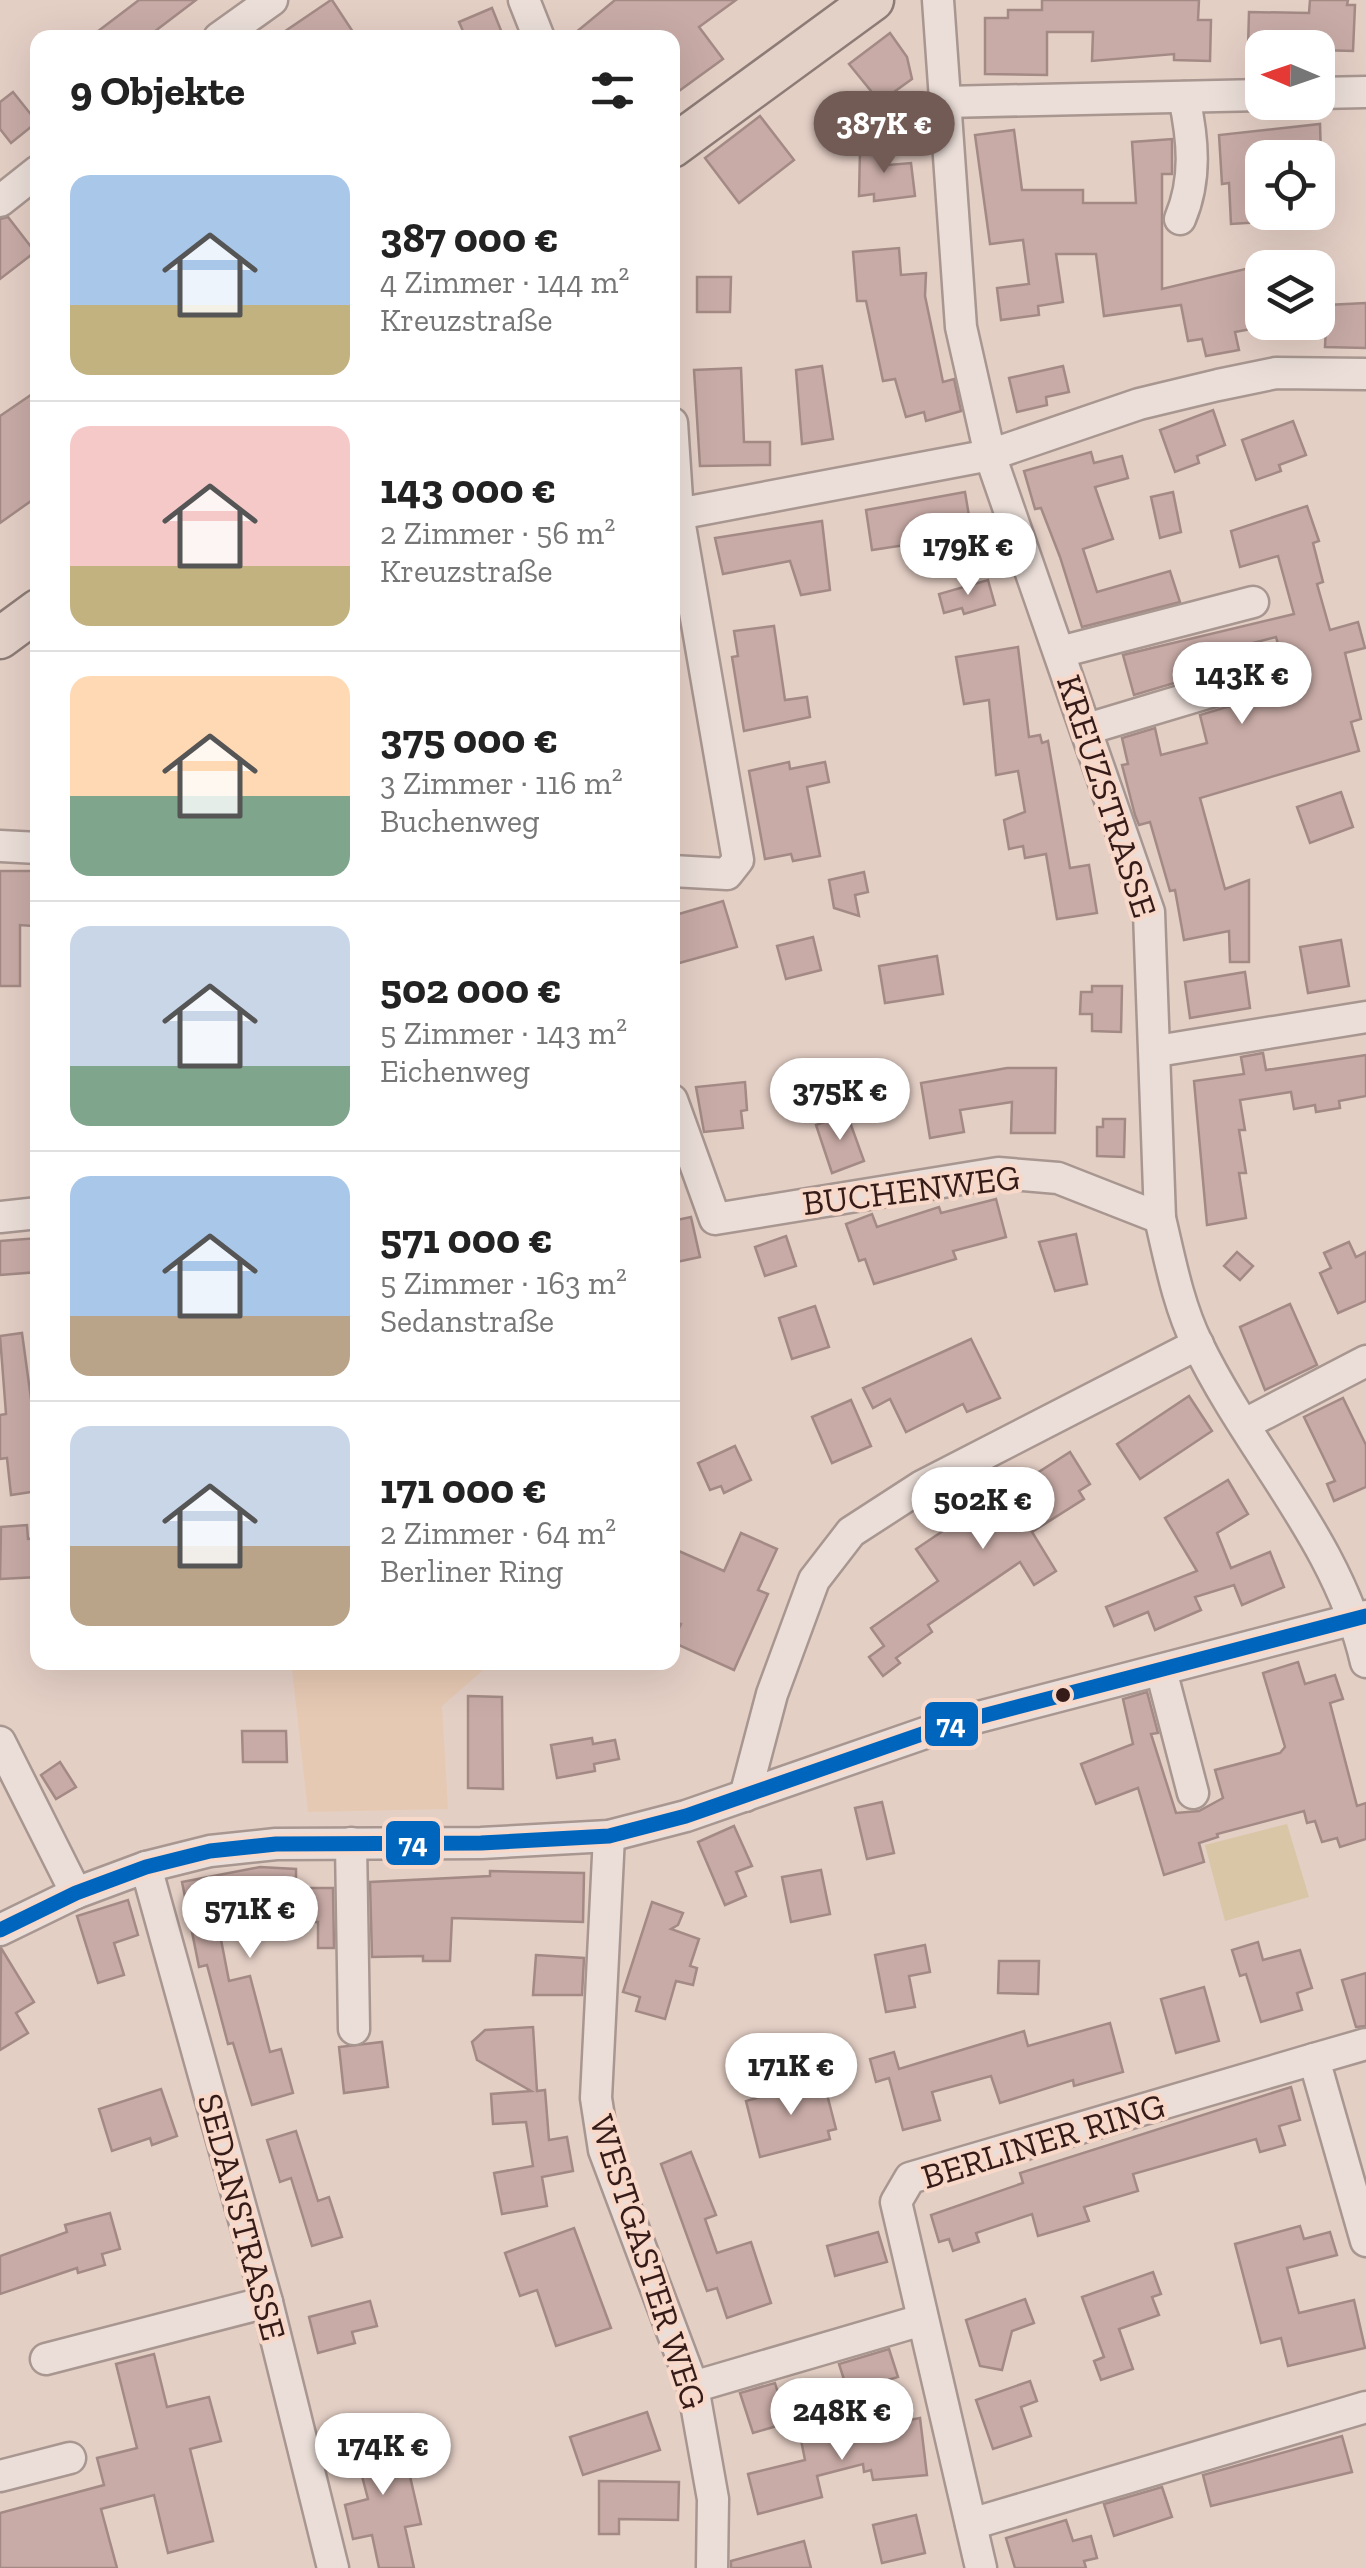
<!DOCTYPE html>
<html lang="de">
<head>
<meta charset="utf-8">
<style>
  :root { --surface:#fff; --page:#f6f6f6; --text:#222; --muted:#767676; --line:#e0e0e0; --accent:#725b55 }
  body { margin:0; font-family:"Zilla Slab",serif; background:var(--page); color:var(--text); height:100vh; display:flex; flex-direction:column; font-size:38px; white-space:nowrap }
  * { box-sizing:border-box; margin:0 }
  p { font-size:32px; color:var(--muted) }
  .icon { flex:none; width:55px; height:55px; fill:none; stroke:currentColor; stroke-width:2; stroke-linecap:round; stroke-linejoin:round }
  .map { position:relative; flex:1; overflow:hidden }
  .panel { position:absolute; left:30px; top:30px; width:650px; height:1640px; display:flex; flex-direction:column; background:var(--surface); border-radius:20px; box-shadow:0 10px 40px #0002 }
  .panel>* { flex:none }
  .needle { width:65px; rotate:272deg }
  .controls { position:absolute; left:1245px; top:30px; display:grid; gap:20px }
  .controls a { display:grid; place-items:center; width:90px; height:90px; border-radius:20px; background:var(--surface); box-shadow:0 10px 40px #0002; font-size:50px }
  .price { position:absolute; translate:-50% -85px; padding:0 22px; border-radius:35px; background:#fff; color:#222; font-size:32px; line-height:65px; filter:drop-shadow(0 2px 5px #0008) }
  .price::after { content:''; position:absolute; left:50%; top:60px; width:30px; height:22px; margin-left:-15px; background:inherit; clip-path:polygon(0 0,100% 0,50% 100%) }
  .price.current { background:var(--accent); color:#fff }
  ul { padding:0; list-style:none }
  li { display:flex; align-items:center; gap:30px; height:250px; padding:0 40px }
  li+li { border-top:2px solid var(--line) }
  li span { display:grid; place-items:center; flex:none; width:280px; height:200px; border-radius:20px; color:#555 }
  li>.icon { margin-inline-start:auto }
  span .icon { width:120px; height:120px; fill:#fffc; stroke-width:1 }
  li b { font-size:42px }
  h2 { display:flex; justify-content:space-between; align-items:center; height:120px; padding:0 40px; font-size:42px }
  .map>svg:first-child { display:block }
  .farmland { fill:#e6c9b3 }
  .green { fill:#d8c6a6 }
  .building { fill:#c8aba6; stroke:#a38a85; stroke-width:2.5 }
  .lines { fill:none; stroke-linecap:round; stroke-linejoin:round }
  .minor-casing { stroke:#a89690; stroke-width:35 }
  .major-casing { stroke:#8d7c76; stroke-width:45 }
  .minor { stroke:#ebded8; stroke-width:30 }
  .major { stroke:#e3d1c8; stroke-width:40 }
  .bus-1-casing { stroke:#f8d8c8; stroke-width:22 }
  .bus-1 { stroke:#0065bd; stroke-width:15 }
  .bus-dot { fill:#351c19; stroke:#f8d8c8; stroke-width:4 }
  .labels { text-anchor:middle; stroke-width:8; stroke-linejoin:round; paint-order:stroke }
  .street-label { font-size:35px; fill:#351c19; stroke:#f8d8c8 }
  .line-badge { stroke:#f8d8c8; stroke-width:4 }
  .badge-label { font-size:28px; text-anchor:middle; font-weight:bold; fill:#fff }
</style>
</head>
<body>
<div class="map">
<svg width="1366" height="2568" viewBox="0 0 1366 2568">
  <rect width="100%" height="100%" fill="#e4cfc5"/>
  <polygon class="farmland" points="202,1663 202,1662 491,1663 442,1706 448,1809 308,1812 292,1669 202,1668"/>
  <polygon class="green" points="1287,1824 1309,1897 1225,1921 1205,1845"/>
  <g class="building">
    <polygon points="139,0 196,0 146,38 89,38"/>
    <polygon points="332,0 357,38 275,38 331,0"/>
    <polygon points="615,0 736,0 699,27 723,59 672,96 672,38 569,38"/>
    <polygon points="1042,0 1199,0 1198,20 1211,20 1210,61 1174,60 1174,54 1092,61 1093,32 1047,32 1047,75 985,74 985,18 1008,18 1008,10 1042,10"/>
    <polygon points="1310,0 1348,0 1347,5 1355,5 1353,51 1248,48 1249,12 1309,13"/>
    <polygon points="492,8 504,38 466,38 459,22"/>
    <polygon points="890,33 907,57 912,79 880,102 849,64"/>
    <polygon points="13,92 37,122 11,143 0,129 0,102"/>
    <polygon points="760,116 794,160 739,203 705,158"/>
    <polygon points="1320,124 1321,158 1259,158 1262,222 1231,224 1229,183 1222,184 1219,135"/>
    <polygon points="1014,130 1022,190 1083,190 1083,203 1136,203 1132,142 1172,139 1172,174 1162,174 1162,289 1262,265 1262,327 1235,332 1239,350 1206,356 1202,339 1188,341 1181,305 1104,316 1096,254 1056,254 1063,302 1038,306 1039,315 1001,320 997,288 1029,284 1023,240 990,244 975,135"/>
    <polygon points="886,147 888,165 911,163 915,196 874,201 874,194 859,196 860,150"/>
    <polygon points="8,217 35,252 0,279 0,219"/>
    <polygon points="899,248 901,275 926,273 925,296 943,382 954,379 961,411 926,421 924,412 906,417 895,379 883,381 866,301 857,301 853,252"/>
    <polygon points="697,277 731,277 730,312 697,312"/>
    <polygon points="1366,303 1366,348 1325,347 1327,305"/>
    <polygon points="822,366 833,439 802,444 796,370"/>
    <polygon points="1063,366 1069,392 1046,397 1047,405 1017,412 1009,378"/>
    <polygon points="741,368 744,442 770,442 770,465 700,466 694,370"/>
    <polygon points="38,390 38,496 0,523 0,416"/>
    <polygon points="1213,410 1225,445 1197,456 1199,463 1175,472 1160,430"/>
    <polygon points="1293,421 1306,455 1279,465 1281,471 1256,480 1242,440"/>
    <polygon points="1091,452 1094,463 1122,456 1128,478 1095,487 1113,539 1083,549 1097,592 1170,571 1180,602 1082,627 1060,557 1041,508 1035,509 1024,471"/>
    <polygon points="965,492 971,528 911,537 912,544 872,550 866,510"/>
    <polygon points="1173,492 1181,532 1160,538 1151,497"/>
    <polygon points="1307,506 1319,541 1313,543 1323,582 1317,584 1330,630 1358,622 1365,648 1345,653 1361,719 1351,722 1359,751 1200,798 1225,889 1249,880 1249,962 1230,962 1229,931 1184,940 1175,890 1170,891 1150,822 1139,825 1135,815 1122,765 1128,764 1122,738 1155,728 1161,755 1207,743 1200,715 1293,687 1305,674 1305,663 1292,651 1280,652 1276,637 1238,647 1242,663 1134,695 1123,655 1294,614 1278,556 1240,567 1231,531"/>
    <polygon points="822,521 830,590 801,595 790,561 723,574 715,538"/>
    <polygon points="988,580 995,605 964,614 962,608 944,613 939,594"/>
    <polygon points="774,626 785,700 807,697 810,717 744,731 732,657 738,656 734,631"/>
    <polygon points="1018,647 1029,737 1040,735 1042,743 1048,741 1070,868 1089,865 1097,913 1057,919 1046,854 1025,858 1023,846 1009,849 1004,820 1025,812 1018,771 996,775 989,700 964,704 956,657"/>
    <polygon points="789,762 790,769 825,762 829,782 807,787 820,856 793,861 791,854 765,859 749,771"/>
    <polygon points="1341,792 1353,827 1310,843 1297,807"/>
    <polygon points="0,871 33,871 32,926 20,925 20,986 0,986"/>
    <polygon points="864,872 868,892 855,895 859,916 834,908 829,880"/>
    <polygon points="723,901 737,947 672,965 672,916"/>
    <polygon points="813,937 821,970 786,979 777,946"/>
    <polygon points="1341,940 1349,986 1308,993 1300,947"/>
    <polygon points="937,956 943,994 885,1003 879,966"/>
    <polygon points="1245,972 1250,1008 1190,1018 1185,982"/>
    <polygon points="1092,986 1122,986 1121,1032 1092,1031 1092,1014 1080,1014 1081,992 1092,992"/>
    <polygon points="1263,1053 1266,1070 1366,1055 1366,1096 1339,1101 1340,1108 1316,1112 1315,1105 1294,1109 1291,1092 1240,1100 1245,1130 1239,1130 1246,1173 1239,1173 1246,1218 1207,1225 1194,1081 1244,1074 1241,1057"/>
    <polygon points="1007,1068 1056,1068 1055,1133 1011,1133 1012,1102 960,1110 964,1132 930,1138 921,1083"/>
    <polygon points="745,1082 747,1110 741,1111 743,1128 704,1132 696,1087"/>
    <polygon points="847,1114 864,1161 832,1173 816,1125"/>
    <polygon points="1103,1119 1125,1119 1124,1157 1097,1156 1097,1127 1103,1127"/>
    <polygon points="996,1199 1006,1237 953,1251 956,1259 874,1284 865,1259 859,1261 846,1224 872,1214 877,1227 939,1207 941,1213"/>
    <polygon points="691,1217 700,1257 672,1263 672,1221"/>
    <polygon points="1076,1234 1087,1284 1055,1291 1039,1242"/>
    <polygon points="786,1236 796,1266 765,1276 755,1247"/>
    <polygon points="38,1238 38,1272 0,1275 0,1241"/>
    <polygon points="1349,1242 1356,1257 1366,1252 1366,1301 1338,1313 1320,1273 1331,1268 1324,1253"/>
    <polygon points="1237,1252 1253,1266 1240,1280 1224,1266"/>
    <polygon points="1290,1304 1317,1365 1265,1390 1240,1327"/>
    <polygon points="815,1306 829,1347 792,1359 779,1318"/>
    <polygon points="22,1333 32,1406 38,1412 38,1491 11,1495 7,1458 0,1459 0,1415 6,1414 0,1336"/>
    <polygon points="971,1339 1000,1398 967,1412 963,1404 906,1432 890,1399 873,1408 863,1388"/>
    <polygon points="1189,1396 1212,1431 1140,1479 1117,1444"/>
    <polygon points="1343,1398 1366,1445 1366,1487 1334,1501 1327,1484 1335,1481 1304,1417"/>
    <polygon points="851,1400 871,1446 832,1463 812,1417"/>
    <polygon points="735,1446 751,1480 724,1493 721,1486 710,1490 698,1463"/>
    <polygon points="1070,1452 1090,1484 1079,1491 1084,1499 1032,1532 1056,1571 1034,1585 1020,1562 928,1625 932,1632 896,1658 900,1663 883,1676 869,1657 884,1646 871,1628 938,1581 916,1549 980,1506 974,1497 1005,1478 1012,1489"/>
    <polygon points="1228,1480 1248,1514 1217,1533 1231,1568 1270,1552 1284,1587 1242,1605 1234,1585 1195,1597 1201,1610 1155,1630 1148,1612 1114,1626 1106,1607 1197,1571 1165,1518"/>
    <polygon points="27,1525 28,1539 38,1538 38,1577 0,1579 1,1527"/>
    <polygon points="741,1533 777,1549 758,1590 768,1594 734,1670 672,1642 681,1624 672,1620 672,1548 724,1571"/>
    <polygon points="1298,1662 1305,1684 1335,1675 1343,1699 1330,1703 1357,1806 1366,1803 1366,1839 1340,1847 1337,1838 1322,1842 1315,1821 1307,1823 1304,1811 1217,1834 1218,1837 1199,1843 1204,1862 1164,1875 1138,1788 1096,1804 1081,1764 1133,1744 1123,1699 1147,1692 1158,1733 1151,1734 1176,1813 1199,1811 1223,1798 1215,1770 1280,1753 1285,1747 1263,1673"/>
    <polygon points="468,1696 502,1697 503,1789 468,1788"/>
    <polygon points="242,1731 286,1731 287,1762 243,1762"/>
    <polygon points="592,1738 593,1744 615,1740 619,1759 594,1764 595,1771 557,1778 551,1745"/>
    <polygon points="60,1762 76,1787 56,1799 41,1775"/>
    <polygon points="882,1802 894,1853 867,1859 855,1808"/>
    <polygon points="734,1826 752,1866 736,1872 746,1896 725,1905 698,1842"/>
    <polygon points="260,1867 296,1869 296,1888 333,1888 334,1948 318,1948 318,1922 312,1922 312,1910 237,1907 239,1914 217,1919 229,1981 250,1976 270,2052 281,2049 293,2093 252,2105 233,2043 228,2044 207,1965 199,1967 182,1882"/>
    <polygon points="821,1870 830,1914 791,1922 782,1877"/>
    <polygon points="490,1871 584,1873 583,1922 452,1918 450,1961 423,1961 423,1956 372,1957 370,1882 490,1876"/>
    <polygon points="128,1900 138,1935 114,1943 124,1975 98,1983 77,1916"/>
    <polygon points="652,1902 683,1913 678,1925 671,1929 699,1939 690,1966 697,1968 693,1985 676,1981 665,2019 636,2011 640,1997 623,1992"/>
    <polygon points="1258,1942 1263,1960 1300,1950 1312,1988 1297,1993 1302,2010 1261,2022 1246,1974 1240,1976 1232,1950"/>
    <polygon points="925,1945 930,1972 909,1976 915,2007 886,2012 875,1955"/>
    <polygon points="1,1948 34,2002 16,2013 28,2033 0,2050"/>
    <polygon points="536,1955 584,1958 582,1995 533,1995"/>
    <polygon points="999,1961 1039,1961 1038,1994 998,1993"/>
    <polygon points="1366,1973 1366,2026 1356,2027 1342,1980"/>
    <polygon points="1204,1987 1219,2041 1176,2053 1161,1999"/>
    <polygon points="1110,2023 1123,2072 1074,2086 1073,2080 1000,2103 991,2076 932,2092 940,2120 903,2130 889,2078 876,2082 870,2059 894,2052 899,2069 1024,2031 1028,2046"/>
    <polygon points="533,2027 537,2091 545,2090 549,2140 567,2137 573,2171 542,2177 547,2206 502,2214 494,2173 533,2166 526,2122 493,2124 491,2094 531,2091 477,2060 472,2042 485,2030"/>
    <polygon points="382,2042 388,2087 344,2093 339,2047"/>
    <polygon points="823,2079 836,2129 828,2131 830,2139 760,2157 746,2101"/>
    <polygon points="1291,2087 1300,2120 1279,2126 1285,2145 1260,2152 1256,2139 1133,2174 1138,2191 1084,2207 1089,2221 1038,2236 1032,2214 976,2233 979,2242 953,2251 949,2239 939,2242 931,2215 1023,2183 1020,2173"/>
    <polygon points="161,2089 177,2136 152,2145 150,2138 112,2151 99,2109"/>
    <polygon points="296,2131 318,2201 329,2197 342,2237 312,2246 291,2178 280,2182 267,2140"/>
    <polygon points="691,2152 716,2215 705,2219 717,2253 751,2242 771,2303 727,2318 717,2288 707,2291 661,2164"/>
    <polygon points="110,2213 120,2249 102,2254 105,2265 78,2273 77,2268 0,2294 0,2256 67,2232 65,2225"/>
    <polygon points="1300,2226 1304,2239 1330,2232 1337,2255 1287,2268 1299,2313 1354,2300 1365,2348 1288,2366 1281,2338 1261,2343 1235,2244"/>
    <polygon points="574,2228 611,2328 556,2346 537,2290 520,2296 505,2253"/>
    <polygon points="878,2232 887,2262 835,2276 827,2246"/>
    <polygon points="1153,2272 1161,2294 1152,2297 1159,2315 1119,2329 1133,2369 1101,2380 1094,2361 1104,2357 1082,2297"/>
    <polygon points="1025,2299 1034,2323 1012,2331 1002,2370 980,2366 966,2320"/>
    <polygon points="370,2301 377,2326 352,2332 355,2343 318,2353 309,2317"/>
    <polygon points="889,2349 898,2377 848,2392 839,2364"/>
    <polygon points="154,2354 167,2407 209,2397 221,2441 190,2449 213,2541 168,2553 154,2495 101,2509 117,2568 0,2568 0,2513 104,2485 97,2458 137,2448 116,2364"/>
    <polygon points="1030,2381 1037,2401 1021,2407 1031,2436 993,2449 976,2400"/>
    <polygon points="775,2383 787,2423 753,2433 740,2393"/>
    <polygon points="647,2412 660,2450 583,2475 570,2437"/>
    <polygon points="920,2418 927,2475 873,2480 871,2470 864,2472 863,2464 817,2476 822,2497 758,2514 748,2474 805,2460 801,2440"/>
    <polygon points="388,2421 401,2474 409,2472 421,2524 405,2527 414,2568 379,2568 372,2535 353,2539 345,2505 368,2499 350,2430"/>
    <polygon points="1342,2436 1352,2472 1211,2506 1203,2475"/>
    <polygon points="599,2481 679,2482 678,2520 619,2519 619,2534 599,2534"/>
    <polygon points="1162,2487 1172,2517 1114,2536 1104,2504"/>
    <polygon points="916,2515 925,2553 882,2563 873,2525"/>
    <polygon points="1066,2520 1073,2541 1091,2536 1097,2558 1084,2561 1086,2568 1015,2568 1006,2538"/>
    <polygon points="804,2541 811,2568 731,2568 731,2561"/>
  </g>
  <g class="lines">
    <g class="minor-casing">
      <g id="minor">
        <polyline points="524,0 539,38"/>
        <path d="M938,0L961,327L990,455L1149,912L1160,1218C1170,1260 1178,1304 1197,1343C1250,1453 1338,1541 1366,1662"/>
        <polyline points="219,38 272,0"/>
        <polyline points="1318,93 1366,92"/>
        <polyline points="944,102 1262,95"/>
        <polyline points="0,201 38,171"/>
        <path d="M1180,219C1197,179 1193,139 1184,97"/>
        <polyline points="672,423 678,514 738,860 727,874 672,871"/>
        <polyline points="678,514 990,455 1139,404 1218,385 1276,373 1366,374"/>
        <polyline points="1060,652 1253,602"/>
        <polyline points="1087,729 1287,669"/>
        <polyline points="0,846 38,848"/>
        <polyline points="1157,1051 1366,1017"/>
        <polyline points="672,1100 715,1219 998,1173 1058,1178 1160,1218"/>
        <polyline points="0,1217 38,1213"/>
        <polyline points="1245,1424 1366,1361"/>
        <polyline points="1161,1670 1193,1793"/>
        <polyline points="0,1742 76,1893"/>
        <polyline points="745,1796 772,1694 814,1580 851,1532 922,1486 1198,1344"/>
        <polyline points="609,1836 596,2098 604,2150 693,2387 713,2499 712,2568"/>
        <polyline points="351,1843 354,2029"/>
        <polyline points="146,1867 267,2302 333,2568"/>
        <polyline points="0,1930 76,1893 146,1867 210,1851 276,1844 481,1843 609,1836 686,1816 948,1725 1366,1616"/>
        <polyline points="1366,2044 1314,2059 1366,2241"/>
        <polyline points="46,2359 267,2302"/>
        <polyline points="693,2387 922,2320"/>
        <polyline points="0,2476 70,2458"/>
        <polyline points="971,2524 1366,2407"/>
        <polyline points="981,2568 896,2202 910,2178 1314,2059"/>
      </g>
    </g>
    <g class="major-casing">
      <g id="major">
        <polyline points="672,147 873,0"/>
        <polyline points="0,638 38,610"/>
      </g>
    </g>
    <use href="#minor" class="minor"/>
    <use href="#major" class="major"/>
    <g class="bus-1-casing">
      <polyline id="bus-1" points="0,1930 76,1893 146,1867 210,1851 276,1844 481,1843 609,1836 686,1816 948,1725 1366,1616"/>
    </g>
    <use href="#bus-1" class="bus-1"/>
  </g>
  <circle class="bus-dot" cx="1063" cy="1695" r="9"/>
  <g class="labels">
    <g class="street-label">
      <text transform="translate(1107 796) rotate(72)" y="12">KREUZSTRASSE</text>
      <text transform="translate(911 1190) rotate(-7)" y="12">BUCHENWEG</text>
      <text transform="translate(1043 2141) rotate(-17)" y="12">BERLINER RING</text>
      <text transform="translate(242 2217) rotate(75)" y="12">SEDANSTRASSE</text>
      <text transform="translate(648 2262) rotate(72)" y="12">WESTGASTER WEG</text>
    </g>
  </g>
  <g class="line-badge">
    <rect x="923" y="1700" width="57" height="48" rx="10" fill="#0065bd"/>
    <rect x="384" y="1819" width="58" height="48" rx="10" fill="#0065bd"/>
  </g>
  <g class="badge-label">
    <text x="951" y="1734">74</text>
    <text x="413" y="1853">74</text>
  </g>
</svg>
<div class="controls">
<a><svg class="needle" viewBox="-14 -14 28 28"><path d="M0-13l5 13h-10z" fill="#e53935"/><path d="M0 13l5-13h-10z" fill="#767676"/></svg></a>
<a><svg class="icon" aria-label="locate" viewBox="0 0 24 24"><circle cx="12" cy="12" r="6"/><path d="M12 2v4M12 18v4M2 12h4M18 12h4"/></svg></a>
<a><svg class="icon" aria-label="layers" viewBox="0 0 24 24"><path d="M12 4l9 5-9 5-9-5zM3 14l9 5 9-5"/></svg></a>
</div>
<b class="price current" style="left:884px;top:176px">387K €</b>
<b class="price" style="left:968px;top:598px">179K €</b>
<b class="price" style="left:1242px;top:727px">143K €</b>
<b class="price" style="left:840px;top:1143px">375K €</b>
<b class="price" style="left:983px;top:1552px">502K €</b>
<b class="price" style="left:250px;top:1961px">571K €</b>
<b class="price" style="left:791px;top:2118px">171K €</b>
<b class="price" style="left:842px;top:2463px">248K €</b>
<b class="price" style="left:383px;top:2498px">174K €</b>
<section class="panel">
<h2>9 Objekte<svg class="icon" aria-label="filters" viewBox="0 0 24 24"><path d="M4 7h16M4 17h16"/><circle cx="9" cy="7" r="2"/><circle cx="15" cy="17" r="2"/></svg></h2>
<ul>
<li><span style="background:linear-gradient(#a9c7e8 65%,#c2b280 0)"><svg class="icon" aria-label="home" viewBox="0 0 24 24"><path d="M3 11l9-7 9 7M6 9v11h12V9"/></svg></span><div><b>387 000 €</b><p>4 Zimmer · 144 m²</p><p>Kreuzstraße</p></div></li>
<li><span style="background:linear-gradient(#f6c9c9 70%,#c2b280 0)"><svg class="icon" aria-label="home" viewBox="0 0 24 24"><path d="M3 11l9-7 9 7M6 9v11h12V9"/></svg></span><div><b>143 000 €</b><p>2 Zimmer · 56 m²</p><p>Kreuzstraße</p></div></li>
<li><span style="background:linear-gradient(#ffd9b3 60%,#7fa58c 0)"><svg class="icon" aria-label="home" viewBox="0 0 24 24"><path d="M3 11l9-7 9 7M6 9v11h12V9"/></svg></span><div><b>375 000 €</b><p>3 Zimmer · 116 m²</p><p>Buchenweg</p></div></li>
<li><span style="background:linear-gradient(#c9d6e8 70%,#7fa58c 0)"><svg class="icon" aria-label="home" viewBox="0 0 24 24"><path d="M3 11l9-7 9 7M6 9v11h12V9"/></svg></span><div><b>502 000 €</b><p>5 Zimmer · 143 m²</p><p>Eichenweg</p></div></li>
<li><span style="background:linear-gradient(#a9c7e8 70%,#b9a48a 0)"><svg class="icon" aria-label="home" viewBox="0 0 24 24"><path d="M3 11l9-7 9 7M6 9v11h12V9"/></svg></span><div><b>571 000 €</b><p>5 Zimmer · 163 m²</p><p>Sedanstraße</p></div></li>
<li><span style="background:linear-gradient(#c9d6e8 60%,#b9a48a 0)"><svg class="icon" aria-label="home" viewBox="0 0 24 24"><path d="M3 11l9-7 9 7M6 9v11h12V9"/></svg></span><div><b>171 000 €</b><p>2 Zimmer · 64 m²</p><p>Berliner Ring</p></div></li>
</ul>
</section>
</div>
</body>
</html>
